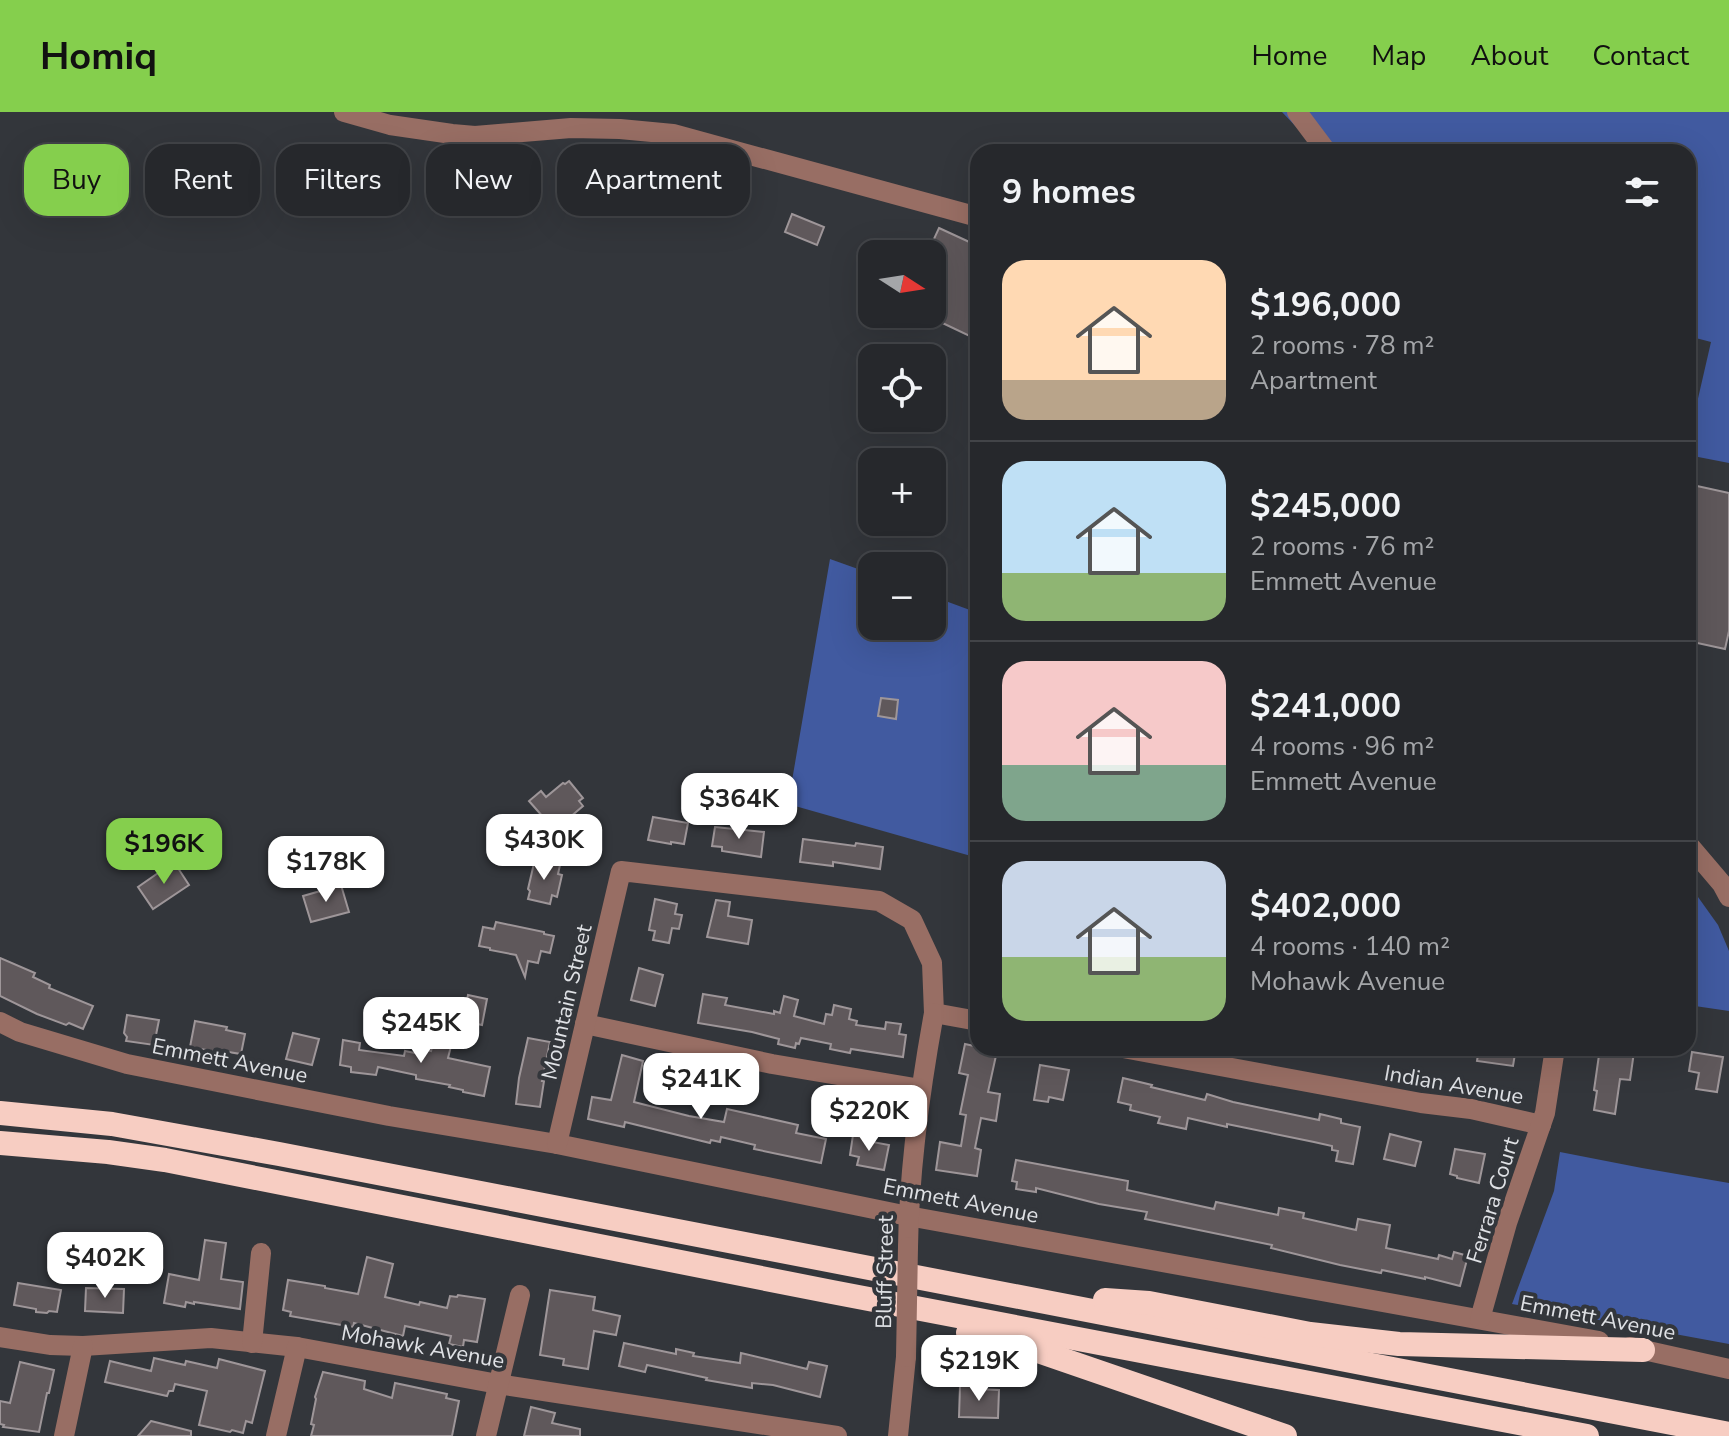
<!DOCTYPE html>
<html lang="en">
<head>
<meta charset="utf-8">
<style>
  :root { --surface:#26282c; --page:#323438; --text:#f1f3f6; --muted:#a4a6a9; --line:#424448; --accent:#85cf4d }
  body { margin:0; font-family:"Nunito Sans",sans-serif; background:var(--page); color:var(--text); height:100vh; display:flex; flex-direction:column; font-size:30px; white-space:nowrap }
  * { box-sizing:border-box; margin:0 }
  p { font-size:26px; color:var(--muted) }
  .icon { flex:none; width:44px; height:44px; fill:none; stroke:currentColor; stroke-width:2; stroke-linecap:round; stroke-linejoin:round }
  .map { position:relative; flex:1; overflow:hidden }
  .side { position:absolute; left:970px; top:32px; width:726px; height:912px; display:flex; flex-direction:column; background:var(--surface); border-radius:24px; box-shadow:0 8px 32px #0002,0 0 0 2px var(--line) }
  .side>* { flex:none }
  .guide { position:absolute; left:24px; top:32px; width:760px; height:72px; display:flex; gap:16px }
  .needle { width:52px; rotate:102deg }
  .tools { position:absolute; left:858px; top:128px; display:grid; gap:16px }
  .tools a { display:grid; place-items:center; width:88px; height:88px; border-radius:16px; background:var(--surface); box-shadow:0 8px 32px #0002,0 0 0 2px var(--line); font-size:40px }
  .price { position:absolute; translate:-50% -68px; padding:0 18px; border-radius:16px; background:#fff; color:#222; font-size:26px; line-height:52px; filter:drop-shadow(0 2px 4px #0008) }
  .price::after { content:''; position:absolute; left:50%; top:48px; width:24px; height:18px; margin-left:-12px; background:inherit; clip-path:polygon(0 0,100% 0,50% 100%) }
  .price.active { background:var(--accent); color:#111 }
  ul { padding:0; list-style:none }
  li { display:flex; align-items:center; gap:24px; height:200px; padding:0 32px }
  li+li { border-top:2px solid var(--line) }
  li span { display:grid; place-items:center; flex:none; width:224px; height:160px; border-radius:24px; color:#555 }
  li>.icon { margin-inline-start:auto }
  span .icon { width:96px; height:96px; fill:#fffc; stroke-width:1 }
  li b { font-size:34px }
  h2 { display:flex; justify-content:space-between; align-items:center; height:96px; padding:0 32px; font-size:34px }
  .tag { padding:0 28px; border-radius:24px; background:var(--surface); box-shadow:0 8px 32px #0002,0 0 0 2px var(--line); font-size:28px; line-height:72px }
  .tag.active { background:var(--accent); color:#111 }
  header { display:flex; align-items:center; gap:48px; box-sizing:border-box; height:112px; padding:0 40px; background:var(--accent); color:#111 }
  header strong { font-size:38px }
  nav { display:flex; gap:44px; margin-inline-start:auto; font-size:28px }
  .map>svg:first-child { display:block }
  .green { fill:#415aa0 }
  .building { fill:#5f585b; stroke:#9e9699; stroke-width:2 }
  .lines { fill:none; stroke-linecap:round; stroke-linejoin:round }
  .minor { stroke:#986e64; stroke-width:20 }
  .highway { stroke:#f7cdc2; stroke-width:24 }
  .minor-bridge { stroke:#986e64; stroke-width:20 }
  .labels { text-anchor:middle; stroke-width:8; stroke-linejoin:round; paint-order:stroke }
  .street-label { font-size:22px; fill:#dfe1e5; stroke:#33363b }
</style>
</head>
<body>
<header>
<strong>Homiq</strong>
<nav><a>Home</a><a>Map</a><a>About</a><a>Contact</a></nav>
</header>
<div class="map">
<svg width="1729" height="1324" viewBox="0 0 1729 1324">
  <rect width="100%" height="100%" fill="#33363b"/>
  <g class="green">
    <polygon points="1282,0 1729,0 1729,351 1688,343 1688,330 1711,230 1688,224 1688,40 1320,40"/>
    <polygon points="830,447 872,462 872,514 932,514 932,484 978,501 978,746 788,692"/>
    <polygon points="1688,771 1718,813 1729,839 1729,899 1688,893"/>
    <polygon points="1560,1040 1642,1056 1729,1071 1729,1232 1512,1192 1554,1079"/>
  </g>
  <g class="building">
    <polygon points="792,102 824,115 817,133 785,120"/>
    <polygon points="939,116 978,134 978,228 932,206 932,142 927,142"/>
    <polygon points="1688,372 1729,381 1729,519 1725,537 1688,529"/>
    <polygon points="881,586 898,588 896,607 878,604"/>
    <polygon points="569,669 583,686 579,689 583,694 562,712 558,708 551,714 529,689 541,679 546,685 563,671 565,672"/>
    <polygon points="653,705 688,711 684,732 671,730 671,732 648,728"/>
    <polygon points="715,715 764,720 761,745 722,739 722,735 712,734"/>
    <polygon points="803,727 855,734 856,731 883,735 880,757 833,750 833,754 800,750"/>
    <polygon points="535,747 560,753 558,762 562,763 557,785 552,783 550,792 528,787 530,779 528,777"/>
    <polygon points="174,750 189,773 153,797 138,775"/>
    <polygon points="341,773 349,800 311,810 303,784"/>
    <polygon points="655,787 677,792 675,802 682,803 679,817 672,816 669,831 653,828 655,819 649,818"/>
    <polygon points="716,788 730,790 728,804 752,808 748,832 707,825"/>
    <polygon points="496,810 544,820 544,822 554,824 550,841 541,839 538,851 528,849 525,865 516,843 490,838 490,836 479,834 483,815 494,817"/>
    <polygon points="0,846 35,861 33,865 50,873 49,876 93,894 83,917 69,911 66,913 37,902 0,884"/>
    <polygon points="639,856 663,863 655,894 631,888"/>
    <polygon points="703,882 727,886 725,893 774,902 774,899 780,901 784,884 798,888 794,904 824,912 826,902 832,903 834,893 851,897 849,907 857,909 856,913 885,917 886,910 901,912 899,922 906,923 903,945 851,937 850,941 830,937 831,932 801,926 799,932 796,931 795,936 778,932 779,927 752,920 698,911"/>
    <polygon points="468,883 487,887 482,913 463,909"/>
    <polygon points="127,903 159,908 154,933 126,929 127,925 124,921"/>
    <polygon points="195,909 227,915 226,918 245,922 241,942 222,939 222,941 190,935"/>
    <polygon points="293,921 319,927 312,953 286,947"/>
    <polygon points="436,921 453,926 448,946 490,955 484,984 463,980 463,978 449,975 450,973 416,967 416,963 378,955 376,963 351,960 351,955 340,953 343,928 360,931 359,938 404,944 405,939 420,942 421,937 431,939"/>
    <polygon points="528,926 550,930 542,969 544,969 540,995 516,992 519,966"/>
    <polygon points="965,932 997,939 988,980 1000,982 996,1009 981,1006 975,1036 981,1038 977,1064 936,1058 940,1030 961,1034 966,1003 960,1002 968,963 959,961"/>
    <polygon points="1479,936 1516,936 1513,954 1477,949"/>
    <polygon points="1600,936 1625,936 1626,938 1634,940 1630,968 1620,967 1615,1002 1594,998 1597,979 1594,978"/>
    <polygon points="1692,940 1723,945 1717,980 1696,977 1699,961 1689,959"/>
    <polygon points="622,943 643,949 634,990 689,1004 724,1010 727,997 798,1013 796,1021 826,1027 821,1051 754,1037 755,1033 721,1025 720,1030 711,1028 710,1031 625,1010 624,1015 588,1007 592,985 611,988"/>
    <polygon points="1040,953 1069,958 1063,988 1049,985 1048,990 1034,988"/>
    <polygon points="1123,966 1152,973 1151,975 1205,988 1207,982 1233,990 1319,1008 1320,1002 1341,1007 1341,1011 1360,1015 1353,1052 1336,1049 1338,1039 1332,1038 1332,1034 1314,1030 1227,1012 1227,1015 1188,1006 1186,1017 1158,1011 1160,1005 1130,998 1131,993 1118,990"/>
    <polygon points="1390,1022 1421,1030 1415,1054 1384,1047"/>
    <polygon points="853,1023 867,1026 867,1029 889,1033 884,1058 857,1053 859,1045 850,1043"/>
    <polygon points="1455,1037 1485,1042 1479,1071 1457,1066 1457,1064 1450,1062"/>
    <polygon points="1016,1048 1128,1069 1127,1078 1214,1097 1216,1090 1278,1103 1279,1096 1304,1101 1303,1106 1356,1118 1358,1107 1390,1113 1386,1136 1438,1147 1439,1143 1452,1147 1454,1140 1468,1144 1460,1174 1425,1165 1425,1167 1382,1158 1381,1161 1340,1153 1271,1136 1272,1133 1145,1107 1147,1100 1099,1092 1036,1076 1036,1080 1016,1077 1017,1070 1012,1069"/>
    <polygon points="205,1128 226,1131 221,1167 243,1170 240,1197 194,1190 194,1192 186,1190 185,1195 164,1191 169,1162 199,1168"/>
    <polygon points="367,1145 393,1152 385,1185 419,1193 420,1190 447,1196 450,1184 457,1185 458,1183 485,1187 477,1230 464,1228 463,1235 449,1232 451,1224 405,1214 403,1224 354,1211 353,1215 290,1204 291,1200 283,1198 288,1168 325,1174 325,1176 358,1182"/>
    <polygon points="18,1171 61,1178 57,1200 49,1199 47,1201 36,1200 36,1197 14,1193"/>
    <polygon points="86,1176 124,1177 123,1201 85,1199"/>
    <polygon points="550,1178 595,1185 593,1198 620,1204 616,1223 594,1219 588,1257 563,1253 564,1247 540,1243"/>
    <polygon points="624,1231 676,1242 676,1237 694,1241 693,1244 740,1251 741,1241 807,1257 809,1250 827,1254 820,1285 773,1273 752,1271 752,1276 706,1268 707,1266 647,1253 645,1260 619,1254"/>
    <polygon points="154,1246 185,1253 186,1249 217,1256 219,1247 265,1259 252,1311 246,1309 243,1321 232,1318 230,1320 199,1313 207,1279 175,1272 173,1279 169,1279 167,1284 105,1270 110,1249 151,1259"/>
    <polygon points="20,1250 54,1258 49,1281 47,1281 39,1320 3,1315 4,1313 0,1312 0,1289 10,1291"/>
    <polygon points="323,1260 365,1269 364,1277 392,1286 395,1271 447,1282 446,1286 459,1289 452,1324 311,1324 314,1313 311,1312 316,1287 315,1285"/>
    <polygon points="960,1274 976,1274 976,1277 999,1278 998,1306 959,1305"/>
    <polygon points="531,1295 555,1301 552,1311 580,1317 580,1324 524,1324"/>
    <polygon points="151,1309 191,1319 191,1324 138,1324"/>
  </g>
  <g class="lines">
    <g class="minor">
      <polyline points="344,0 390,13 452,22 475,24 571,16 620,17 673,22 978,105"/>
      <polyline points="1297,0 1327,40"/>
      <polyline points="1688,732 1722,772 1729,785"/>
      <polyline points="0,910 20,920 127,952 389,1004 557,1032 908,1104 1599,1229"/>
      <polyline points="585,912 772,952 921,977"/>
      <polyline points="1123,936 1421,991 1471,997 1541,1013"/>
      <polyline points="557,1032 621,759 879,789 912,808 932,851 934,901 978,909"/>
      <path d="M908,1135C909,1057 920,978 934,901"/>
      <polyline points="1480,1207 1507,1111 1545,1001 1555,936"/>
      <polyline points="0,1225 50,1233 83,1234 211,1226 297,1235 498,1272 837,1324"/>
      <polyline points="252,1231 261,1141"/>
      <polyline points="1630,1235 1729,1257"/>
      <polyline points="64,1324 83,1234"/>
      <polyline points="276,1324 297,1235"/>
      <polyline points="486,1324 520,1183"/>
      <polyline points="898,1324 906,1245"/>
    </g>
    <g class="highway">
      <polyline points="0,1001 112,1012 279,1042 1729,1322"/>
      <polyline points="0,1031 108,1040 165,1048 832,1180 1587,1324"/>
      <polyline points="1105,1188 1149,1191 1310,1222 1399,1232 1643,1238"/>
      <polyline points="968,1221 1032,1237 1285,1324"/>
    </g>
    <polyline class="minor-bridge" points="906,1245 908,1135"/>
  </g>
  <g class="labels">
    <g class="street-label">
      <text transform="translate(566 890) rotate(-77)" y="8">Mountain Street</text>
      <text transform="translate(230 948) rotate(11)" y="8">Emmett Avenue</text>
      <text transform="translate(1454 972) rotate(10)" y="8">Indian Avenue</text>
      <text transform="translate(961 1088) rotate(11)" y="8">Emmett Avenue</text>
      <text transform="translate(1492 1088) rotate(-73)" y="8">Ferrara Court</text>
      <text transform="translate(884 1160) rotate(-89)" y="8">Bluff Street</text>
      <text transform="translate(1598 1205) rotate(11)" y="8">Emmett Avenue</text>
      <text transform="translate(423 1234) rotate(10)" y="8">Mohawk Avenue</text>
    </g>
  </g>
</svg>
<div class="tools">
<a><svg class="needle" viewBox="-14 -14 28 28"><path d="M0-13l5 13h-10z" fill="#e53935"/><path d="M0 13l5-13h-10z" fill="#a4a6a9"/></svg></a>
<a><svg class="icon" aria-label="locate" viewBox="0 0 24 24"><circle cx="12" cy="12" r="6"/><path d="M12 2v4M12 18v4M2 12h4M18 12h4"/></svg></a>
<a>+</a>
<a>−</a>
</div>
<b class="price" style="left:739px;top:729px">$364K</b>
<b class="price" style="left:544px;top:770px">$430K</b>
<b class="price active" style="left:164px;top:774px">$196K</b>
<b class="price" style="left:326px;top:792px">$178K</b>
<b class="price" style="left:421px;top:953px">$245K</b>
<b class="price" style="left:701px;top:1009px">$241K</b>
<b class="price" style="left:869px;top:1041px">$220K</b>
<b class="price" style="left:105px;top:1188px">$402K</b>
<b class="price" style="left:979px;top:1291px">$219K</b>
<div class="guide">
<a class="tag active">Buy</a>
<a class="tag">Rent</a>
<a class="tag">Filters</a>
<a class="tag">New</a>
<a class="tag">Apartment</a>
</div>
<section class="side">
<h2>9 homes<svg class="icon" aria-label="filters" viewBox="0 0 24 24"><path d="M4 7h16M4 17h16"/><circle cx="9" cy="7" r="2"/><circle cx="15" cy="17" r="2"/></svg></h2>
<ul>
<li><span style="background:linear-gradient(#ffd9b3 75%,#b9a48a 0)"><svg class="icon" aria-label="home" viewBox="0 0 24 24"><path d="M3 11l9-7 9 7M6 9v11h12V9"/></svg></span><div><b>$196,000</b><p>2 rooms · 78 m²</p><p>Apartment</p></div></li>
<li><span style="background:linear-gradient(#bfe0f5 70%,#8fb573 0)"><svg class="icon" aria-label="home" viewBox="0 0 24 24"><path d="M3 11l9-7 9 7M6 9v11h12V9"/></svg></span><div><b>$245,000</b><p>2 rooms · 76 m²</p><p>Emmett Avenue</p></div></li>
<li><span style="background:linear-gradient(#f6c9c9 65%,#7fa58c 0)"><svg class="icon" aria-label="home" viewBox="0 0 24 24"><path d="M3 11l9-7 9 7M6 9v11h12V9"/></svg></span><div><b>$241,000</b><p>4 rooms · 96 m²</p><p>Emmett Avenue</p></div></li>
<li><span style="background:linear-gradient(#c9d6e8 60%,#8fb573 0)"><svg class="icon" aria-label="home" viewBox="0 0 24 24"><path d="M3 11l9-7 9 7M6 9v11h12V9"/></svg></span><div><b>$402,000</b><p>4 rooms · 140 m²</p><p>Mohawk Avenue</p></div></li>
</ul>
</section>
</div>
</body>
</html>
